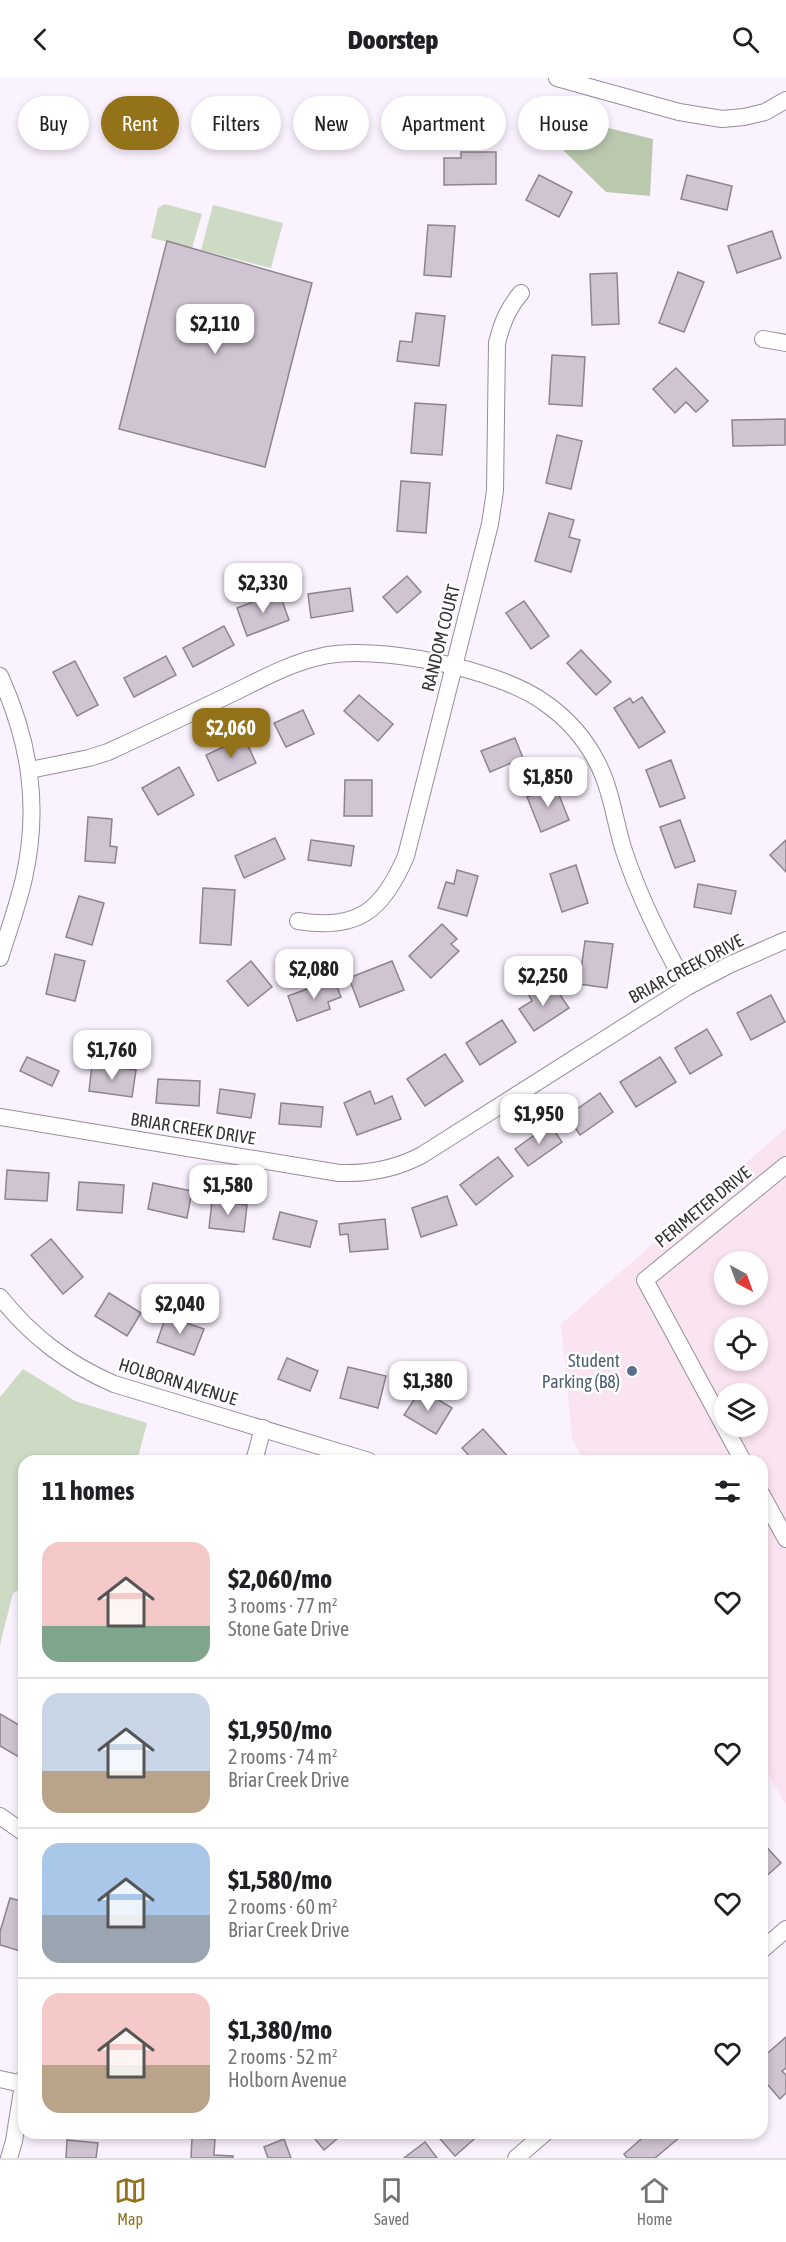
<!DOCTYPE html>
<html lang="en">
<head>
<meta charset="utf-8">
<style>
  :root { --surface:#fff; --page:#f6f6f6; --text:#202124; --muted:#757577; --line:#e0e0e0; --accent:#947219 }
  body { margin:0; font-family:"Asap Condensed",sans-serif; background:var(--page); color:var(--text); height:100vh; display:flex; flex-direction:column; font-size:22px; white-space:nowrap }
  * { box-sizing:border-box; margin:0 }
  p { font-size:20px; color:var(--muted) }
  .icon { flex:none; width:33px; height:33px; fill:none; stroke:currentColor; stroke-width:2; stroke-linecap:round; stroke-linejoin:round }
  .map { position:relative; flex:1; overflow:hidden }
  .panel { position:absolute; left:18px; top:1377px; width:750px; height:684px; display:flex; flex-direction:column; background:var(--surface); border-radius:18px; box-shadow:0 3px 9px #0003 }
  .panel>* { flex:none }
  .hud { position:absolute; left:18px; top:18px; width:750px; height:54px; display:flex; gap:12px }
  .needle { width:39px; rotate:139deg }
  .controls { position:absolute; left:714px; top:1173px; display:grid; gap:12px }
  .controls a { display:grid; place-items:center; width:54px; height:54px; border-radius:50%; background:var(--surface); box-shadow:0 3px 9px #0003; font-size:30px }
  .price { position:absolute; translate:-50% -51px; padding:0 14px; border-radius:12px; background:#fff; color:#222; font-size:20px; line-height:39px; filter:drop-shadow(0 2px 3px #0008) }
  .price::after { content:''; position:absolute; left:50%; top:36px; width:18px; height:14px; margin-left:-9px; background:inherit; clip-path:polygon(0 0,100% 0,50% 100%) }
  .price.selected { background:var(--accent); color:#fff }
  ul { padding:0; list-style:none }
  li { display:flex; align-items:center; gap:18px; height:150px; padding:0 24px }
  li+li { border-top:2px solid var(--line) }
  li span { display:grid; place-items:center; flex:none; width:168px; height:120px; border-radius:18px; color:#555 }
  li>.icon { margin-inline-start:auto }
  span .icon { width:72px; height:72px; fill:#fffc; stroke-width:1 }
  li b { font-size:26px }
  h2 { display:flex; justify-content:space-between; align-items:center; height:72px; padding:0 24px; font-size:26px }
  .chip { padding:0 21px; border-radius:27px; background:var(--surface); box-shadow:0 3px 9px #0003; font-size:21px; line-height:54px }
  .chip.selected { background:var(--accent); color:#fff }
  header { display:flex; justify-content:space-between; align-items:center; height:78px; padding:0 24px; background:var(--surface); font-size:27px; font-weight:800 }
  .dock { display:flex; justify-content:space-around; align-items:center; height:84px; border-top:2px solid var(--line); background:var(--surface); font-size:16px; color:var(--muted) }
  .dock a { display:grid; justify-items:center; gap:3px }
  .dock .selected { color:var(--accent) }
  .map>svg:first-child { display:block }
  .education { fill:#fbe4f1; fill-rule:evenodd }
  .green { fill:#cddac4 }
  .forest { fill:#bac9ae }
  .building { fill:#d0c3d2; stroke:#8e8390; stroke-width:1.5 }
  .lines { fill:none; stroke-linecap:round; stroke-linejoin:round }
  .minor-casing { stroke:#978d9b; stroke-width:18 }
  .minor { stroke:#fff; stroke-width:16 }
  .service-dot { fill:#5c6f8a; stroke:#fff; stroke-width:2 }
  .labels { text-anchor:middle; stroke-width:5; stroke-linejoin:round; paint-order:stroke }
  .street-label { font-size:18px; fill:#353137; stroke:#fff }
  .service-label { font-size:18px; fill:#4e5e75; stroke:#fff; text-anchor:end }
</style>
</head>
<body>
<header><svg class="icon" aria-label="back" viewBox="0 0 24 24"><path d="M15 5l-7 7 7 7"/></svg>Doorstep<svg class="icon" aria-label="search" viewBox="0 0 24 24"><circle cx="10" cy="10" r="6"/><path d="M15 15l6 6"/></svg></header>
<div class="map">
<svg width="786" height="2080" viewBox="0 0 786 2080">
  <rect width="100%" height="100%" fill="#faf2fe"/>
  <path class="education" d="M786,1050V1727L762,1686V1383H585L572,1361L561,1246ZM724,1184H758V1216H724ZM724,1250H758V1282H724ZM724,1316H758V1348H724Z"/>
  <g class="green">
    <polygon points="165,126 202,136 192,170 151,160 158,130"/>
    <polygon points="213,127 283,145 271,190 201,172"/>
    <polygon points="23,1291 75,1323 147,1345 137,1383 24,1383 24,1510 13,1515 0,1567 0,1319"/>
  </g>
  <polygon class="forest" points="572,41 653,61 650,118 606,114 564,73"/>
  <g class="building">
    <polygon points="461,74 496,74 496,106 444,107 444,80 461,80"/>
    <polygon points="539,97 572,114 559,139 526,122"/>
    <polygon points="687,97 732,108 727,132 681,121"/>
    <polygon points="428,147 455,148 451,199 424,197"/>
    <polygon points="772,153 781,180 737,195 728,168"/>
    <polygon points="167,163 312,205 265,389 119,351"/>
    <polygon points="678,194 704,204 684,254 659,245"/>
    <polygon points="617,195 619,246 592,247 590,196"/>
    <polygon points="416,235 445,238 439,288 397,283 400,263 412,264"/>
    <polygon points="552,277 585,279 582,328 549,326"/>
    <polygon points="676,290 708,323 696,334 686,324 675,335 653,311"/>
    <polygon points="415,325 446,327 442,377 411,375"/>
    <polygon points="785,341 785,367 733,368 732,342"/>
    <polygon points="557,357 582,363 571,411 546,405"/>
    <polygon points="401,403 430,405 426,455 397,453"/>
    <polygon points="549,435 574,442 569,459 580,462 571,494 535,483"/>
    <polygon points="407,498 421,514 397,535 383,519"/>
    <polygon points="350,510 353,533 311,540 308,516"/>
    <polygon points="279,514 289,542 247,558 237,530"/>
    <polygon points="524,523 549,558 531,571 506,535"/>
    <polygon points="224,548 234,567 193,589 183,570"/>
    <polygon points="581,572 611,604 596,617 567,585"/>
    <polygon points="166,578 176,597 134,619 124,600"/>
    <polygon points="75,583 98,627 77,638 53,594"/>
    <polygon points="359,617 393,646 378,663 344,633"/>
    <polygon points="642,619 665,654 639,670 614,630 630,620 633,625"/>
    <polygon points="303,632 314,656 286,669 274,645"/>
    <polygon points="244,659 256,685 218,703 206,677"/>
    <polygon points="515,660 523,680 490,694 481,673"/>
    <polygon points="671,682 685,720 660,729 646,692"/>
    <polygon points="179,689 194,717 158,737 142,710"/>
    <polygon points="345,702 372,702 372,738 344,738"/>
    <polygon points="555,707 569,742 541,754 527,719"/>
    <polygon points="88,739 112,741 110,768 117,769 115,785 85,783"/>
    <polygon points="680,742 695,783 675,790 660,749"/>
    <polygon points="275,760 285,781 244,800 235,778"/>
    <polygon points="311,762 354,768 351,788 308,782"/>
    <polygon points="786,762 786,794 770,777"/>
    <polygon points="576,787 588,825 562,834 550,796"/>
    <polygon points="457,792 478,798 467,838 438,830 446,804 454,806"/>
    <polygon points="698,806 736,813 731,836 694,829"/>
    <polygon points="203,810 235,812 231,867 200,865"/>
    <polygon points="79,818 104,825 92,867 66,859"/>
    <polygon points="442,846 457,861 451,866 459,873 431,900 409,878"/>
    <polygon points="585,863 613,866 607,910 579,906"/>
    <polygon points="55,876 85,883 75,923 46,916"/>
    <polygon points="251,883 272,909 248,928 227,903"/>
    <polygon points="392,883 404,912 360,929 349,900"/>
    <polygon points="334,901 341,919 328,924 330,931 297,943 288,918"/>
    <polygon points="538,907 543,915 554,908 569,930 534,953 519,931 532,923 527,914"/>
    <polygon points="771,917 785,944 751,962 737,935"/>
    <polygon points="502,942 516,964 480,987 466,965"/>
    <polygon points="707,951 722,977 690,996 675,970"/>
    <polygon points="445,976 463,1003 425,1028 407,1001"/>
    <polygon points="27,979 59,993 52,1008 20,993"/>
    <polygon points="660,979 676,1004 636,1029 620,1004"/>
    <polygon points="92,987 136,992 132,1019 89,1013"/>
    <polygon points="158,1001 200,1003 199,1028 156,1025"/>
    <polygon points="220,1011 255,1016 251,1040 217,1035"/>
    <polygon points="370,1013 375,1026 392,1018 401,1041 357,1057 344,1025"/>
    <polygon points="600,1015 613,1034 580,1057 567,1038"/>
    <polygon points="281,1025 323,1029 321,1049 279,1046"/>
    <polygon points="550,1046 562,1064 528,1088 515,1071"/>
    <polygon points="498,1079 513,1098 476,1127 460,1107"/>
    <polygon points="7,1092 49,1095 47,1123 5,1121"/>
    <polygon points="79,1104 124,1107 122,1135 77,1132"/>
    <polygon points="153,1105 192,1113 187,1140 148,1131"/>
    <polygon points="447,1118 457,1147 421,1159 412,1130"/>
    <polygon points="212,1123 247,1127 244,1154 209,1150"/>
    <polygon points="280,1134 317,1143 310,1169 273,1161"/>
    <polygon points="385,1141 388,1171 350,1174 348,1156 340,1157 339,1146"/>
    <polygon points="51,1161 83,1199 63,1216 31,1177"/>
    <polygon points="109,1215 141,1235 127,1258 95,1238"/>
    <polygon points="166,1238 204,1251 194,1277 157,1264"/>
    <polygon points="287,1280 318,1293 310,1313 278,1301"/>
    <polygon points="348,1289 386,1298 378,1330 340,1320"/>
    <polygon points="421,1311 452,1330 436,1356 404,1337"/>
    <polygon points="483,1351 512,1383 474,1383 462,1370"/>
    <polygon points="0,1636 24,1650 24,1682 0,1668"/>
    <polygon points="762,1764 781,1785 762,1802"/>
    <polygon points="10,1820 24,1824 24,1874 0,1867 0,1854"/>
    <polygon points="786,1959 786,1990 782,1993 786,1997 786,2015 780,2021 762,2000 762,1980"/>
    <polygon points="310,2055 344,2055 324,2072"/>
    <polygon points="435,2055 481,2055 455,2078"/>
    <polygon points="648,2055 675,2055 679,2060 655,2080 627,2080 624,2076"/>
    <polygon points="192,2060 215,2061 214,2077 233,2078 233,2080 191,2080"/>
    <polygon points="284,2061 291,2080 268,2080 264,2069"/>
    <polygon points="67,2062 98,2065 96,2080 66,2080"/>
    <polygon points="425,2064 437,2080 404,2080"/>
  </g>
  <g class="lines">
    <g class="minor-casing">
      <g id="minor">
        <polyline points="557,0 679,34 722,41 744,39 765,34 786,22"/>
        <polyline points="763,261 786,265"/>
        <path d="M0,598C30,664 40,729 24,800C18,827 8,854 0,880"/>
        <path d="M30,692L89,680L108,674C149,655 190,636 231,616C260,602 288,586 319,579C375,565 499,591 545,625C568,641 586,662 598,686C612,714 615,745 624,773C640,821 662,865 687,909"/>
        <path d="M298,843C358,853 383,832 406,778L490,446L495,413L497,265C502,245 508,230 521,215"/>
        <path d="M0,1039L339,1095C369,1096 396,1091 422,1077L687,909L729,887L786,862"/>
        <path d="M0,1219C32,1259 68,1286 114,1306L369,1383"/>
        <polyline points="254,1383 263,1350"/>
        <polyline points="743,1383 645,1202 786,1087"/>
        <polyline points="762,1417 786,1461"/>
        <polyline points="0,1738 24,1755"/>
        <polyline points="762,1872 786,1851"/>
        <polyline points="0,2001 22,2006"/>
        <polyline points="9,2080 14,2063 24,2000"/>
        <polyline points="516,2080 545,2055"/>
      </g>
    </g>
    <use href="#minor" class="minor"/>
  </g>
  <circle class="service-dot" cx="632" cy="1293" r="6"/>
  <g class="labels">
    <g class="street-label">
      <text transform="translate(441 560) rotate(-76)" y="6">RANDOM COURT</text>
      <text transform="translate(686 891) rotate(-28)" y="6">BRIAR CREEK DRIVE</text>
      <text transform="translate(193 1051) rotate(9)" y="6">BRIAR CREEK DRIVE</text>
      <text transform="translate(703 1129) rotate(-39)" y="6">PERIMETER DRIVE</text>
      <text transform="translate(178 1304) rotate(17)" y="6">HOLBORN AVENUE</text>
    </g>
    <g class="service-label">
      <text x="620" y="1289">Student<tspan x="620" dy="21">Parking (B8)</tspan></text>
    </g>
  </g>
</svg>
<div class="controls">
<a><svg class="needle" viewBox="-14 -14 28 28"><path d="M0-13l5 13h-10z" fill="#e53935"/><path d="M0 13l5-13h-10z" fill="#757577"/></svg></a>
<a><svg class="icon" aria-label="locate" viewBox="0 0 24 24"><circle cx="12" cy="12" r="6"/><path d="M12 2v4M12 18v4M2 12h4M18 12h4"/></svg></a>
<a><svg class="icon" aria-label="layers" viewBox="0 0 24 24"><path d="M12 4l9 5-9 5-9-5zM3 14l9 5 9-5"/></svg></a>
</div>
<b class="price" style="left:215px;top:277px">$2,110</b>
<b class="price" style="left:263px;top:536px">$2,330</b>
<b class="price selected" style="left:231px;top:681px">$2,060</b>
<b class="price" style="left:548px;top:730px">$1,850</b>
<b class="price" style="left:314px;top:922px">$2,080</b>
<b class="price" style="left:543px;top:929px">$2,250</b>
<b class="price" style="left:112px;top:1003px">$1,760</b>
<b class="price" style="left:539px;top:1067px">$1,950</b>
<b class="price" style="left:228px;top:1138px">$1,580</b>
<b class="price" style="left:180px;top:1257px">$2,040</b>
<b class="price" style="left:428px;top:1334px">$1,380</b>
<div class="hud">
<a class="chip">Buy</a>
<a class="chip selected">Rent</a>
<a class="chip">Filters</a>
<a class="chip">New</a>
<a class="chip">Apartment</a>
<a class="chip">House</a>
</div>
<section class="panel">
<h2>11 homes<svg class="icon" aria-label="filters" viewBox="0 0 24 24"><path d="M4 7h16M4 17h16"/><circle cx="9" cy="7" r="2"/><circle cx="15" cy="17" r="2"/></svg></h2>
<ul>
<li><span style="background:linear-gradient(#f6c9c9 70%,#7fa58c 0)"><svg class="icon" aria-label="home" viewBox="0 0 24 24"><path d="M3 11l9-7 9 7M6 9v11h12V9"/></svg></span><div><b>$2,060/mo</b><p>3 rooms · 77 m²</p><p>Stone Gate Drive</p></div><svg class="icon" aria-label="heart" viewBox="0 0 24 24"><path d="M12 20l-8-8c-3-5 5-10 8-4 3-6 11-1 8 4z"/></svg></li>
<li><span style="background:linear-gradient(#c9d6e8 65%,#b9a48a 0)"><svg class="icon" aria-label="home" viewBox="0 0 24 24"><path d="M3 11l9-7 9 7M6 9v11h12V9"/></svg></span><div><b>$1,950/mo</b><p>2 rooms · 74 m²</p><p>Briar Creek Drive</p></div><svg class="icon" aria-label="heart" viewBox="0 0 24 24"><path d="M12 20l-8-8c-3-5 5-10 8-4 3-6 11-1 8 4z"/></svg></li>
<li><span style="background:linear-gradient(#a9c7e8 60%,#9aa5b1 0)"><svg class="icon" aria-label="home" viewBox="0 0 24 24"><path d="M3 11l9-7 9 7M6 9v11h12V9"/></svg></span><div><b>$1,580/mo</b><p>2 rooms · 60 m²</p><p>Briar Creek Drive</p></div><svg class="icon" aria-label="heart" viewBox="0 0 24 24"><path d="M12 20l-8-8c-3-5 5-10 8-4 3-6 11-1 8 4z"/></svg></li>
<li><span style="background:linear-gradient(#f6c9c9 60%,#b9a48a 0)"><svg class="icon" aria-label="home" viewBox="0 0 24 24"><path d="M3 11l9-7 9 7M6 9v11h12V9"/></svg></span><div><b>$1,380/mo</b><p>2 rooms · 52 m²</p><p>Holborn Avenue</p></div><svg class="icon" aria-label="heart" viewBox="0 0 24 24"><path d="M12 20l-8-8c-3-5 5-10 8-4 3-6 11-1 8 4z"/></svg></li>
</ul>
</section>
</div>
<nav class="dock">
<a class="selected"><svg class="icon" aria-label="map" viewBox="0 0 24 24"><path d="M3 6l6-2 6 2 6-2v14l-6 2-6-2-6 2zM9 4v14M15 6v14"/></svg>Map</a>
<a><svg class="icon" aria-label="saved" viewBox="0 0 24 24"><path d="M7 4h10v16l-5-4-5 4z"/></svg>Saved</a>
<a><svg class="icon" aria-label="home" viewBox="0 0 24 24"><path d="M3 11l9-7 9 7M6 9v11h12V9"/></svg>Home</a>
</nav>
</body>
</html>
